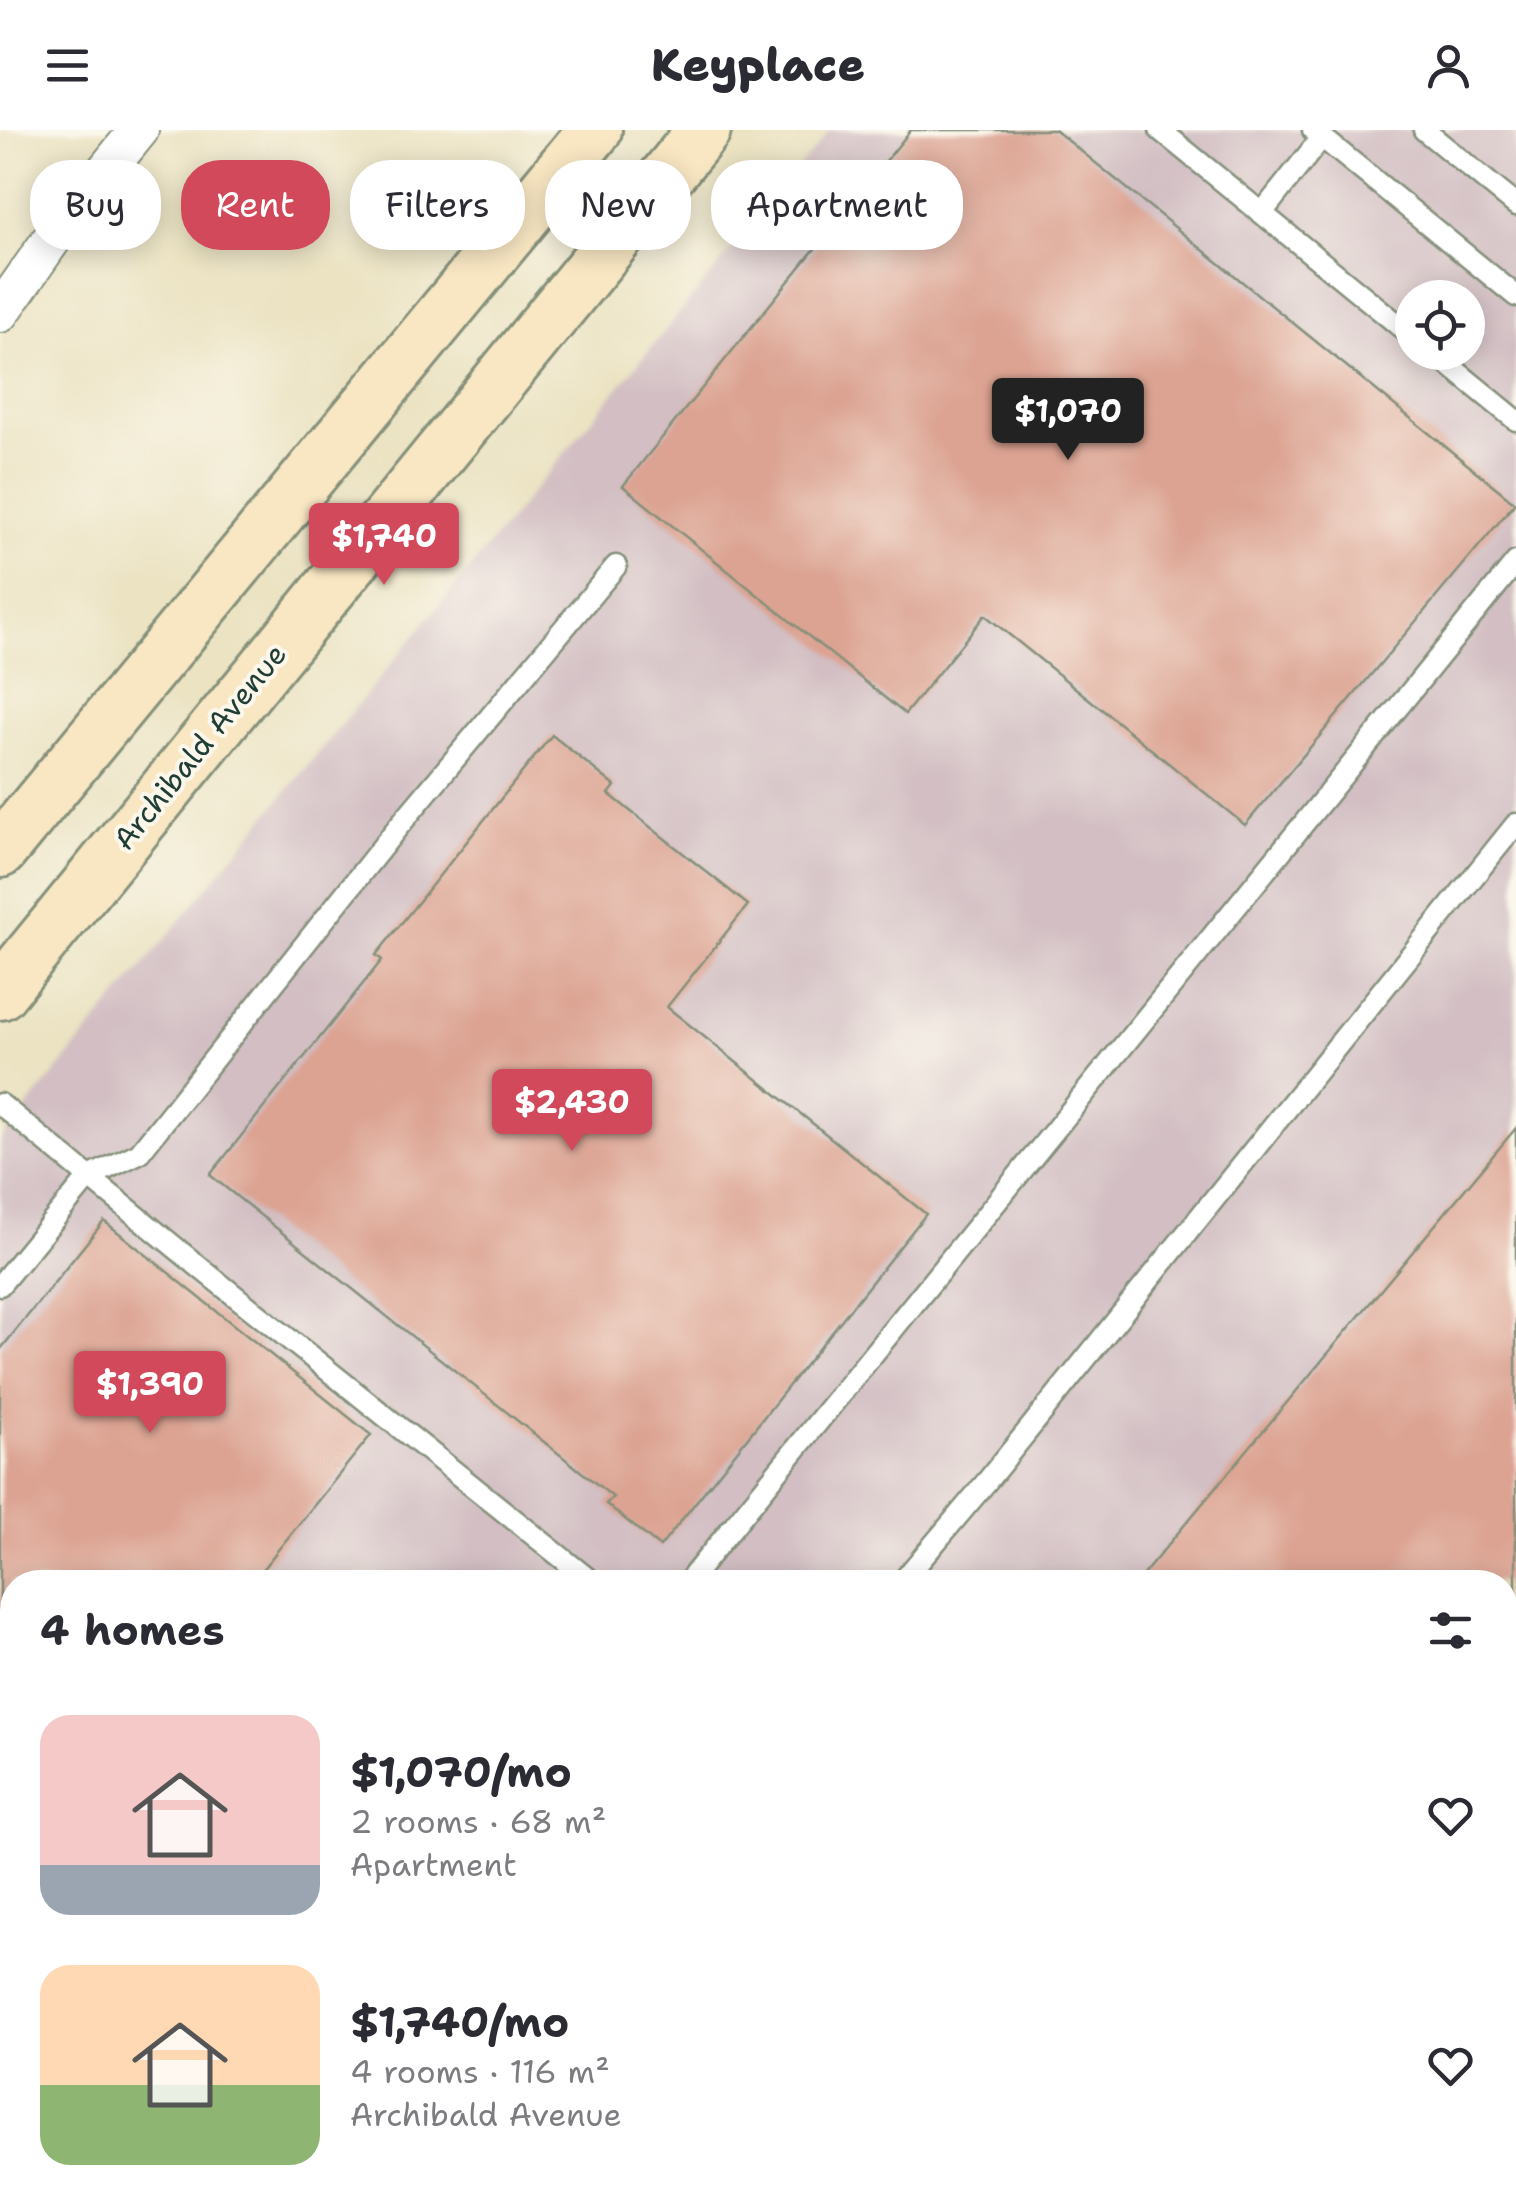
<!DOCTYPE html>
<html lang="en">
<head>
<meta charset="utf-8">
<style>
  :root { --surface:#fff; --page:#f7f7f7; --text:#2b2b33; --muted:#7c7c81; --accent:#d1495b }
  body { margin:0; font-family:"Shantell Sans",sans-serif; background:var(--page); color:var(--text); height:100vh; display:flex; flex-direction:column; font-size:38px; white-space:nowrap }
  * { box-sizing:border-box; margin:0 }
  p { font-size:32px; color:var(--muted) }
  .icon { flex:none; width:55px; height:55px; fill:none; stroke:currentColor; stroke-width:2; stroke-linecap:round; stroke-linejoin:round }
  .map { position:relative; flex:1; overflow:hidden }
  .sheet { position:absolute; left:0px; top:1440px; width:1518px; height:642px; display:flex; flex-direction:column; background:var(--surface); border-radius:40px 40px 0 0; box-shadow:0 5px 25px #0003 }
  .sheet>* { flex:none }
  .top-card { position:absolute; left:30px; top:30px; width:1000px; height:90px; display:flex; gap:20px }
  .fabs { position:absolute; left:1395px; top:150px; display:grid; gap:20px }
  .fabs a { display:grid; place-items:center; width:90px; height:90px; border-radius:50%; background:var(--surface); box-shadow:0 5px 25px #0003; font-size:50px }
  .price { position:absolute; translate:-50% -85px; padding:0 22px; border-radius:10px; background:var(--accent); color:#fff; font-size:32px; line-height:65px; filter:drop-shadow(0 2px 5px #0008) }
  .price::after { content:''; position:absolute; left:50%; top:60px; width:30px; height:22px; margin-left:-15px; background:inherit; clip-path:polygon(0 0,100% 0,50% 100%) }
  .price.selected { background:#222; color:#fff }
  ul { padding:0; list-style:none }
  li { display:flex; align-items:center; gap:30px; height:250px; padding:0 40px }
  li span { display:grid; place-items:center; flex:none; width:280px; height:200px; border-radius:30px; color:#555 }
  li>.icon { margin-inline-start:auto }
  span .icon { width:120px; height:120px; fill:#fffc; stroke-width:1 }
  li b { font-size:42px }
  h2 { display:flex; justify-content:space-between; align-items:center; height:120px; padding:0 40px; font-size:42px }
  .chip { padding:0 35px; border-radius:40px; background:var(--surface); box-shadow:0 5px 25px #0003; font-size:35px; line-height:90px }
  .chip.selected { background:var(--accent); color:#fff }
  header { display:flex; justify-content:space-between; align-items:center; height:130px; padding:0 40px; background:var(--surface); font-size:45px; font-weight:800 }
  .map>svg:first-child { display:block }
  .industrial { fill:#d2bec3; fill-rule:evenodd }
  .building { fill:#dca392 }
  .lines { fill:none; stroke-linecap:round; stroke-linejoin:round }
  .service-casing { stroke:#85907b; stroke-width:25 }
  .minor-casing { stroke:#85907b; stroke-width:42 }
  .tertiary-casing { stroke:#85907b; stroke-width:52 }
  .secondary-casing { stroke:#85907b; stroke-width:58 }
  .service { stroke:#fff; stroke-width:20 }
  .minor { stroke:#fff; stroke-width:38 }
  .tertiary { stroke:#fff; stroke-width:48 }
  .secondary { stroke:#f9e7c3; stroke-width:52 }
  .labels { text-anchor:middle; stroke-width:8; stroke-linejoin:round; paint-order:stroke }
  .street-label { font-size:30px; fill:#1f3d34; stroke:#fbf7ec }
</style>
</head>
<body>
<header><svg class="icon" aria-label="menu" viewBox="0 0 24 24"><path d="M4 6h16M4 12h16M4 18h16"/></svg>Keyplace<svg class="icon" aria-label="person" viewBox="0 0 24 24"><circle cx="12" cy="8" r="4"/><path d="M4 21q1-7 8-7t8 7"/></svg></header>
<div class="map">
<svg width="1516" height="2081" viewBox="0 0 1516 2081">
  <rect width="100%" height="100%" fill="#fbf7ec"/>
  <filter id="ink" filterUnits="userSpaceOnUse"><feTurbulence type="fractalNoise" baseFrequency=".01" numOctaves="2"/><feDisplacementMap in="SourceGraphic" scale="20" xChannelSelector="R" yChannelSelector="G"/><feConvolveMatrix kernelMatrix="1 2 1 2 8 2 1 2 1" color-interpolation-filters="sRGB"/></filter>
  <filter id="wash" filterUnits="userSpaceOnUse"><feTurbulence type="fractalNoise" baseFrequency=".0048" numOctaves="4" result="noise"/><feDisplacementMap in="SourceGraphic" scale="40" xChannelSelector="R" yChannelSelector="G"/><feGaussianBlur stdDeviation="2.25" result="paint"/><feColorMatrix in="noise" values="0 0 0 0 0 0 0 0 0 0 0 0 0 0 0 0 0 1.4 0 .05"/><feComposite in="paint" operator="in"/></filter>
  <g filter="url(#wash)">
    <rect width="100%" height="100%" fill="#ebe3c2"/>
    <path class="industrial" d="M830,0H1516V2081H430L417,2070H1505V1452H12V1691L0,1681V1010ZM1412,168H1468V222H1412Z"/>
    <g id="blocks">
      <g class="building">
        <polygon points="911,0 1055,0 1515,373 1245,695 985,485 905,584 623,356"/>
        <polygon points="552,605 615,656 609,664 748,775 667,877 926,1084 660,1417 606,1374 613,1367 210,1045 382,830 376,825"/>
        <polygon points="1516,998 1516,2037 1505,2028 1505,1452 1137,1452"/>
        <polygon points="104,1091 371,1305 252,1452 12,1452 12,1537 0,1527 0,1220"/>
        <polygon points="1036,1440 1051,1452 1026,1452"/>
        <polygon points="664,2070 727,2070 718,2081 678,2081"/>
        <polygon points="873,2070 1300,2070 1291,2081 864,2081"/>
      </g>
    </g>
  </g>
  <g filter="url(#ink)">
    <use href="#blocks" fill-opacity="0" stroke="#85907b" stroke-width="2.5"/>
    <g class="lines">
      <g class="service-casing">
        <g id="service">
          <polyline points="1160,0 1412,206"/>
          <polyline points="1313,0 1516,166"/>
          <polyline points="1424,0 1516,75"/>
          <polyline points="1262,83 1322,7"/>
          <polyline points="1433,222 1516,290"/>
          <polyline points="0,974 204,1141 592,1452"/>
          <polyline points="0,1155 89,1047 139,1023 398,697 616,436"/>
          <polyline points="688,1452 1516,432"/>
          <polyline points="902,1452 988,1350 1516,694"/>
          <polyline points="0,1639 12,1650"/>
          <polyline points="1505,2063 1516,2072"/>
          <polyline points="524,2070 537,2081"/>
          <polyline points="1356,2070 1370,2081"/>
          <polyline points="786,2081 796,2070"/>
        </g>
      </g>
      <g class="minor-casing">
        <polyline id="minor" points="0,183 56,103 139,0"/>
      </g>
      <g class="tertiary-casing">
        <g id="tertiary">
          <polyline points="0,1845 12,1855"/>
          <polyline points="278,2070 292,2081"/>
        </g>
      </g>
      <g class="secondary-casing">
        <g id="secondary">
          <polyline points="0,721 595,0"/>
          <polyline points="0,863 704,0"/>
        </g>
      </g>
      <use href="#service" class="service"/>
      <use href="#minor" class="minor"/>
      <use href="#tertiary" class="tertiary"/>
      <use href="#secondary" class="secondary"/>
    </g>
  </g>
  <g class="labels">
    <g class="street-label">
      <text transform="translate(200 617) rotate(-51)" y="10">Archibald Avenue</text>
    </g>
  </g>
</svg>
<div class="fabs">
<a><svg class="icon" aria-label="locate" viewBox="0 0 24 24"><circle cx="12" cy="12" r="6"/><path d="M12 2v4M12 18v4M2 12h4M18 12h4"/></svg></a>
</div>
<b class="price selected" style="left:1068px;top:333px">$1,070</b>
<b class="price" style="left:384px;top:458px">$1,740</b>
<b class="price" style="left:572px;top:1024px">$2,430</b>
<b class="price" style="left:150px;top:1306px">$1,390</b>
<div class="top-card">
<a class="chip">Buy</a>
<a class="chip selected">Rent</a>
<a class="chip">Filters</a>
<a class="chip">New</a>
<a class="chip">Apartment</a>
</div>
<section class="sheet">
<h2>4 homes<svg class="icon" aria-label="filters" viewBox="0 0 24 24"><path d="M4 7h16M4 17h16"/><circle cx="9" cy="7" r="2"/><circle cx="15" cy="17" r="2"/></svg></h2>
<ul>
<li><span style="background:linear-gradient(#f6c9c9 75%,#9aa5b1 0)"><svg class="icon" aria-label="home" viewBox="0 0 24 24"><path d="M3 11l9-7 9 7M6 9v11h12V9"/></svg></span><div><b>$1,070/mo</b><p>2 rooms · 68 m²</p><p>Apartment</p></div><svg class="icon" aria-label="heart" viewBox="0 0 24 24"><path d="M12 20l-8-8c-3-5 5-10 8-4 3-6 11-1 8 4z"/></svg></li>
<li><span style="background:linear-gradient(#ffd9b3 60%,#8fb573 0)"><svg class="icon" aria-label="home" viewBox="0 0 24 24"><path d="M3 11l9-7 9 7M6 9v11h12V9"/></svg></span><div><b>$1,740/mo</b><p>4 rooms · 116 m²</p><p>Archibald Avenue</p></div><svg class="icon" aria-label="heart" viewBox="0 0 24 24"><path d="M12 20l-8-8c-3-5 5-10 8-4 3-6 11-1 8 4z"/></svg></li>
</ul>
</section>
</div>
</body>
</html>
